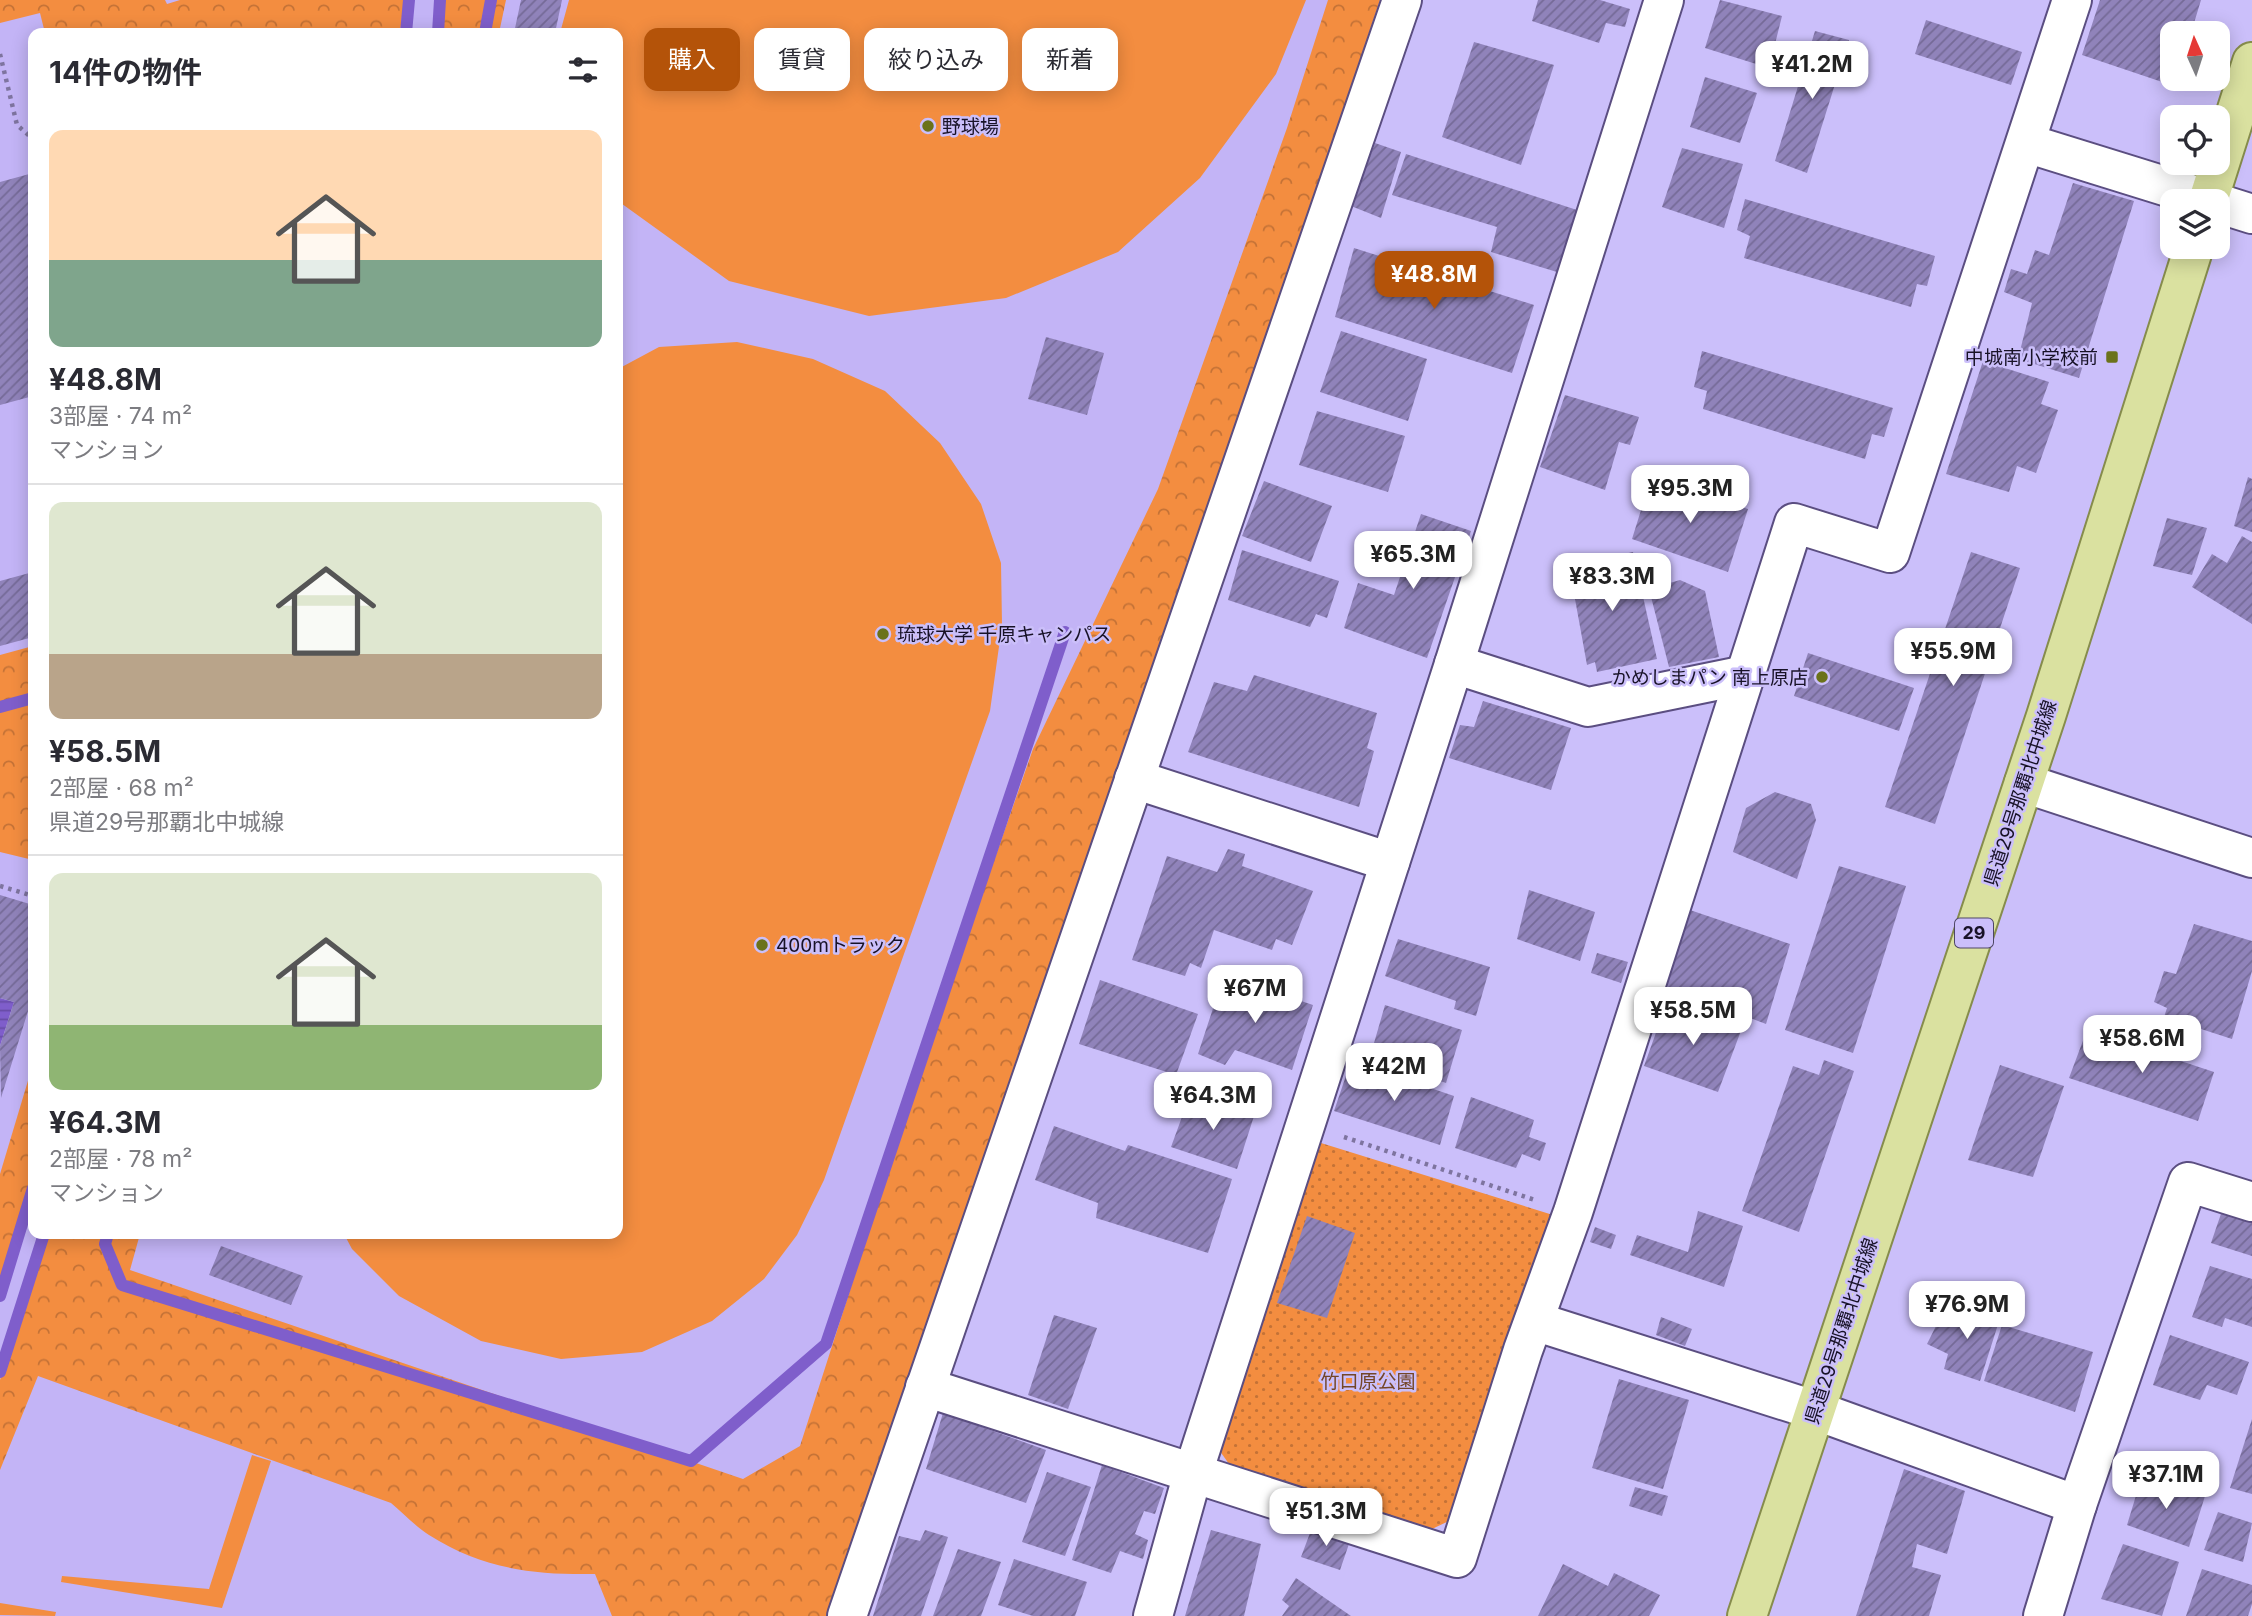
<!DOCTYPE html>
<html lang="ja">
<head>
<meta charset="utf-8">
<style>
  :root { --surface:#fff; --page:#f2f2f3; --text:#2b2b33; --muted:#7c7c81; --line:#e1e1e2; --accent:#b45309 }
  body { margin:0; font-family:Inter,"Noto Sans JP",sans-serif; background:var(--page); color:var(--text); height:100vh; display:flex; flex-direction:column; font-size:26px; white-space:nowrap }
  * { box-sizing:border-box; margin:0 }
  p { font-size:23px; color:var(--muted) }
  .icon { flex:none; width:38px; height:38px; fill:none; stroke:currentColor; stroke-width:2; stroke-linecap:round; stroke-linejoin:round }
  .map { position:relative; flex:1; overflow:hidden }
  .panel { position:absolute; left:28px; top:28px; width:595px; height:1211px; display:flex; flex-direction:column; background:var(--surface); border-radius:14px; box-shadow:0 4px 18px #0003 }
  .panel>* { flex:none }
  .hud { position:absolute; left:644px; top:28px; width:665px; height:63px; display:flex; gap:14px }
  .needle { width:46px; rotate:357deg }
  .tools { position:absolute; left:2160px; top:21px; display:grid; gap:14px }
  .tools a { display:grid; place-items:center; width:70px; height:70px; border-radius:14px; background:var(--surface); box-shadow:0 4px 18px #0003; font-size:35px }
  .price { position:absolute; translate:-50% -60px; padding:0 16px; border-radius:14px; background:#fff; color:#222; font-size:23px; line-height:46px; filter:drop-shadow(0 2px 4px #0008) }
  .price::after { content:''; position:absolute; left:50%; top:42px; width:21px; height:16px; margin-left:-10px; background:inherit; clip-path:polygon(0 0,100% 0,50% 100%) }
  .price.current { background:var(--accent); color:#fff }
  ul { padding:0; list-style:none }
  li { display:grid; align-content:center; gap:14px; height:371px; padding:0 21px }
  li+li { border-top:2px solid var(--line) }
  li span { display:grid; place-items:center; height:217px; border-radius:14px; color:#555 }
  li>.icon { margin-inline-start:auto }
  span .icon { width:126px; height:126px; fill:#fffc; stroke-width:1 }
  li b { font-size:30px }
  h2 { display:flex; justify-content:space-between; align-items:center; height:84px; padding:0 21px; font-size:30px }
  .tag { padding:0 24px; border-radius:14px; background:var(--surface); box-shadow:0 4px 18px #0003; font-size:24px; line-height:63px }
  .tag.current { background:var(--accent); color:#fff }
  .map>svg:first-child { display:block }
  .built { fill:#c3b4f6; fill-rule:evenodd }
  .grass { fill:#f38d40 }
  .forest { fill:url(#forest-crowns) }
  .park { fill:url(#park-dots) }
  .water { fill:url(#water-rules) }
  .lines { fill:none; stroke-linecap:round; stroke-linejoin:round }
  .stream { stroke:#7f5ecb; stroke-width:12 }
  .building { fill:url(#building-hatch) }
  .street-casing { stroke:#5b4e81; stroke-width:42 }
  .secondary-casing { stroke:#5b4e81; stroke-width:42 }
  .primary-casing { stroke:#868c4c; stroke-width:42 }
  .path { stroke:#7e749f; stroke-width:4.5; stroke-dasharray:3.5 5; stroke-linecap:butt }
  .street { stroke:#fff; stroke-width:38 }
  .secondary { stroke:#fff; stroke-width:38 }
  .primary { stroke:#dae1a0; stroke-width:38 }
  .poi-dot { fill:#6b721a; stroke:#cbbffa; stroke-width:2.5 }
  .labels { text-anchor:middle; stroke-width:5; stroke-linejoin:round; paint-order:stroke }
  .shield { fill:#cbbffa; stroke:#4e4666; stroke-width:2 }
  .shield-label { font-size:18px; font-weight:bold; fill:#181227 }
  .poi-label { font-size:19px; fill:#181227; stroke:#cbbffa; text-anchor:start }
  .street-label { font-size:19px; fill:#181227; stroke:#cbbffa }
  .park-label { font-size:19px; fill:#744627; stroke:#cbbffa }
</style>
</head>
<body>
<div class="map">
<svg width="2252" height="1616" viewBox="0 0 2252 1616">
  <defs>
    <pattern id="forest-crowns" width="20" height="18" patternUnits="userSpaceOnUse" patternTransform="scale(1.75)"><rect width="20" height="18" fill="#f38d40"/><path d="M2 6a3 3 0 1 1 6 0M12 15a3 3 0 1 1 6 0" fill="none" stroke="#c47236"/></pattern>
    <pattern id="park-dots" width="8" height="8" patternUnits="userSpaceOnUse" patternTransform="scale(1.75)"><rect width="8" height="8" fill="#f38d40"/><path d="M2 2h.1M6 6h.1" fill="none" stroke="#c47236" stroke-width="1.8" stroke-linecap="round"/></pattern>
    <pattern id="water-rules" width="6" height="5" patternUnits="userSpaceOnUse" patternTransform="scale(1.75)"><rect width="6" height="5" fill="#7f5ecb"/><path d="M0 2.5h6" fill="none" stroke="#674ca5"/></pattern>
    <pattern id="building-hatch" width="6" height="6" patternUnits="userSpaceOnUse" patternTransform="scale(1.75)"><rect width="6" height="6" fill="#9083ba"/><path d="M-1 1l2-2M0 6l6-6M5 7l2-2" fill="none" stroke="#756a97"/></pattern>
  </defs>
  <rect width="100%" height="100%" fill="#cbbffa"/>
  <path class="built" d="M0,0H1366L809,1616H0ZM33,33H618V1234H33Z"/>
  <g class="grass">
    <polygon points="569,0 1306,0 1276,74 1200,178 1118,252 1006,298 869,316 729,281 618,201 618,33 560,33"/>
    <polygon points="737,342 813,359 885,391 940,443 981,504 1001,563 1002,625 990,711 824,1180 797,1235 764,1279 712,1321 642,1352 561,1359 481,1341 399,1296 352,1249 344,1234 618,1234 618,369 659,347"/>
    <polygon points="252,1455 271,1461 222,1608 61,1582 62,1576 209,1589"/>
    <polygon points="0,1603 56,1612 55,1616 0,1615"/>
  </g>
  <g class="forest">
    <polygon points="0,0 165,0 167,4 180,0 404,0 400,33 45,33 40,13 0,23"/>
    <polygon points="443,0 506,0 499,33 441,33"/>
    <path d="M1328,0H1380L1210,510L826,1616H612L595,1574C534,1575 482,1569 429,1535C415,1526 403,1513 391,1503L38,1376L0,1470V1380L48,1234H140L130,1270L743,1479L800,1446L918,1078L1033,749L1158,489L1287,128Z"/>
    <polygon points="33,646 33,860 0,852 0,655"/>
    <polygon points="33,1064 33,1173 0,1282 0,1174"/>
  </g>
  <polygon class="park" points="1321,1143 1553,1215 1451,1520 1432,1529 1229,1464 1217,1447"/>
  <polygon class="water" points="0,998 14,1002 0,1046"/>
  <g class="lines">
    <g class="stream">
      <polyline points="406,33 409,0"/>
      <polyline points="438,33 440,0"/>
      <polyline points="485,33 491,0"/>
      <polyline points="0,707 33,698"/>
      <polyline points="108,1234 105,1244 122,1285 691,1461 826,1344 1065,632"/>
      <polyline points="0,1296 33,1188"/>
      <polyline points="0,1372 44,1234"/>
    </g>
  </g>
  <g class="building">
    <polygon points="521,0 562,0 555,33 514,33"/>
    <polygon points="1538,0 1600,0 1630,9 1625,27 1606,23 1599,43 1532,21"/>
    <polygon points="1720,0 1782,16 1769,68 1705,48"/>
    <polygon points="2100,0 2201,0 2191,33 2172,33 2172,79 2176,79 2174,86 2082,55"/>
    <polygon points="1926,20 2022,52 2011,85 1915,54"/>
    <polygon points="1815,31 1849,40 1807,173 1775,161"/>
    <polygon points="1474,42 1554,65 1521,165 1442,137"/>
    <polygon points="1705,77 1757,93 1740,143 1690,127"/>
    <polygon points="1375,143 1401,152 1381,218 1351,206"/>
    <polygon points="1682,148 1743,164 1724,228 1662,207"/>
    <polygon points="1406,154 1577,210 1557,272 1491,252 1497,227 1392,195"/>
    <polygon points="33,173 33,396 0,405 0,182"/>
    <polygon points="2073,183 2134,201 2079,378 2018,359 2032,303 2004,292 2011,269 2027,274 2035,250 2049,255"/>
    <polygon points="1745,199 1935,256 1927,286 1917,284 1911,307 1744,258 1750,236 1737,230"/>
    <polygon points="1354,248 1534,305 1512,373 1335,317"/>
    <polygon points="1341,331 1427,359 1408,421 1320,392"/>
    <polygon points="1046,337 1104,353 1087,415 1028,399"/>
    <polygon points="1702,351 1893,408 1884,437 1872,434 1865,459 1703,409 1707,391 1694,387"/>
    <polygon points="1983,361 2049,382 2041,404 2058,410 2036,473 2017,466 2009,492 1946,474"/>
    <polygon points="1565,395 1639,417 1630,445 1619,442 1605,490 1540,467"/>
    <polygon points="1317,411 1405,436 1388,492 1299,465"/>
    <polygon points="2248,477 2252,479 2252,532 2234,526"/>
    <polygon points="1651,478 1748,509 1728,572 1632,539"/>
    <polygon points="1264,481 1332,506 1311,562 1242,536"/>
    <polygon points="1421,514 1471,531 1427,658 1344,628 1358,583 1394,595"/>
    <polygon points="2167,518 2207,528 2192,575 2153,566"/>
    <polygon points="2242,536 2252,542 2252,624 2192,587 2212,554 2227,563"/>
    <polygon points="1242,550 1339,581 1327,618 1316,614 1310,627 1228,600"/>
    <polygon points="1633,552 1657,659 1597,672 1595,662 1587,665 1569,566"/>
    <polygon points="1971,552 2020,568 1935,824 1885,807"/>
    <polygon points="33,572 33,637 0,646 0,581"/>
    <polygon points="1680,580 1705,591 1719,657 1669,667 1649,589"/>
    <polygon points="1808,653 1914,688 1899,731 1794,696"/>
    <polygon points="1254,675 1377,713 1367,748 1374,751 1359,807 1188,752 1214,682 1247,691"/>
    <polygon points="1483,701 1571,728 1551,790 1449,758 1460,725 1474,727"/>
    <polygon points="1775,792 1811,804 1816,820 1797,879 1733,852 1746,808"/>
    <polygon points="1228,849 1245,854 1242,866 1313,891 1292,945 1276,939 1272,950 1214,930 1201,968 1190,963 1185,976 1132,960 1167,856 1217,872"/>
    <polygon points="1839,866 1906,886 1853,1053 1785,1030"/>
    <polygon points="1529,890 1595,912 1580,961 1517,939"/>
    <polygon points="0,895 33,905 33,995 1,1098 0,1046 14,1002 0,998"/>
    <polygon points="1687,909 1790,944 1766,1024 1663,985"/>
    <polygon points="2194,924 2252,941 2252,971 2232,1039 2164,1017 2167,1008 2154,1002 2164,971 2176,974"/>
    <polygon points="1398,939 1490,967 1476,1016 1454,1009 1456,1001 1385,976"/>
    <polygon points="1597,953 1628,962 1621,983 1591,973"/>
    <polygon points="1224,975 1313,1005 1292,1070 1235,1050 1225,1065 1198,1054"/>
    <polygon points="1100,980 1198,1014 1176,1075 1079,1044"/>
    <polygon points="1667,1002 1742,1028 1718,1092 1644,1066"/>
    <polygon points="1385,1005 1462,1030 1446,1083 1370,1057"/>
    <polygon points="2087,1030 2214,1072 2198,1121 2069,1078"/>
    <polygon points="1824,1060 1854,1071 1799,1232 1742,1211 1793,1066 1819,1075"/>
    <polygon points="1351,1061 1454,1096 1440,1145 1334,1111"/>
    <polygon points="2000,1065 2064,1086 2033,1177 1968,1160"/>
    <polygon points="1190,1095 1254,1116 1237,1169 1171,1147"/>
    <polygon points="1471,1097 1534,1120 1529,1137 1546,1143 1540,1161 1522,1154 1516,1168 1455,1148"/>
    <polygon points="1054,1126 1125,1151 1128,1145 1232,1179 1208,1253 1096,1218 1098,1203 1035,1180"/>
    <polygon points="2225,1202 2252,1211 2252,1256 2211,1243"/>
    <polygon points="1698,1211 1743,1226 1724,1287 1630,1255 1637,1235 1688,1252"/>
    <polygon points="1307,1216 1355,1233 1327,1318 1277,1303"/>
    <polygon points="1595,1227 1616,1235 1611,1249 1590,1242"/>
    <polygon points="221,1246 303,1276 291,1305 209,1275"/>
    <polygon points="2210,1266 2252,1279 2252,1327 2225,1318 2222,1327 2192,1317"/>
    <polygon points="1965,1304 2001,1315 1980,1381 1944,1369 1948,1354 1927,1344 1939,1320 1959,1325"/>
    <polygon points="1054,1315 1097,1328 1068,1409 1028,1395"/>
    <polygon points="1661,1317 1692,1329 1685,1346 1656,1335"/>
    <polygon points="2002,1325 2093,1352 2075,1412 1984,1381"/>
    <polygon points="2170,1335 2249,1362 2237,1395 2207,1385 2200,1400 2153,1385"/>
    <polygon points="1619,1379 1689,1400 1663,1489 1592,1468"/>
    <polygon points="943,1413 1046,1450 1026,1503 926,1469"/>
    <polygon points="2252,1419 2252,1494 2230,1488"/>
    <polygon points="1102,1465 1164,1488 1155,1514 1144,1511 1135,1534 1148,1540 1143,1559 1120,1551 1111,1573 1072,1560"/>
    <polygon points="1904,1469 1965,1491 1947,1554 1917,1544 1912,1567 1941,1575 1929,1616 1856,1616"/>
    <polygon points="1047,1472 1091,1487 1065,1556 1022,1542"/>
    <polygon points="2142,1476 2205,1496 2189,1547 2127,1525"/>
    <polygon points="1635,1487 1668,1496 1662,1516 1629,1506"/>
    <polygon points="2218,1512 2252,1523 2243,1562 2204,1550"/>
    <polygon points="1313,1525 1351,1538 1340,1570 1301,1557"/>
    <polygon points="925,1530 948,1537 921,1616 873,1616 899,1536 920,1541"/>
    <polygon points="1211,1530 1261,1544 1244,1616 1185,1616"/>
    <polygon points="2123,1544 2179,1562 2162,1616 2101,1599"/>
    <polygon points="958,1549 1001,1562 981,1616 933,1616"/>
    <polygon points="1014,1559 1087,1582 1075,1616 1033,1616 998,1605"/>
    <polygon points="1563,1564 1608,1586 1614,1573 1660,1595 1649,1616 1538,1616"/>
    <polygon points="2202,1569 2252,1585 2252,1604 2248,1616 2186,1616"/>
    <polygon points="1296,1578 1351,1616 1282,1616 1289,1606 1282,1600"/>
  </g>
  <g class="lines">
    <g class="street-casing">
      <g id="street">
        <polyline points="2026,143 2213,201"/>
        <polyline points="2217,203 2252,214"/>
        <polyline points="1454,664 1588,707 1745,675"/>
        <polyline points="1134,779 1390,862"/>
        <polyline points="1534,1321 1814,1410 2077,1505 2188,1182 2252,1202"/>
        <polyline points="925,1387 1457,1558 1523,1350 1573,1212 1794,523 1890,553 2072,0"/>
        <polyline points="847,1616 1402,0"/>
        <polyline points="1153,1616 1193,1473 1454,664 1664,0"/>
        <polyline points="2043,1616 2077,1505"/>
      </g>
    </g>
    <g class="secondary-casing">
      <polyline id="secondary" points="2024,783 2252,858"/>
    </g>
    <g class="primary-casing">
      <g id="primary">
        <polyline points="2208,201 2252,62"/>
        <polyline points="1747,1616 2046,716 2194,247"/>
      </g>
    </g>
    <g class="path">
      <polyline points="0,54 17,125 33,139"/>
      <polyline points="0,886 33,896"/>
      <polyline points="1344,1137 1535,1200"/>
    </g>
    <use href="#street" class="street"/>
    <use href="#secondary" class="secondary"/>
    <use href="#primary" class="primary"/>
  </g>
  <g class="poi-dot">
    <circle cx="928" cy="126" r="7"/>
    <rect x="2105" y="350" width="14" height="14" rx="3.5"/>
    <circle cx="883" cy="634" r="7"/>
    <circle cx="1822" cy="677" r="7"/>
    <circle cx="762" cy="945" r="7"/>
  </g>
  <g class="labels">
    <rect class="shield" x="1955" y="918.5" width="38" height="29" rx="5"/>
    <g class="shield-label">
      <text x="1974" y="939">29</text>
    </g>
    <g class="poi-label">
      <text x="942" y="133">野球場</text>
      <text x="2098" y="364" text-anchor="end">中城南小学校前</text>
      <text x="897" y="641">琉球大学 千原キャンパス</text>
      <text x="1808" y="684" text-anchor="end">かめしまパン 南上原店</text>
      <text x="776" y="952">400mトラック</text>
    </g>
    <g class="street-label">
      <text transform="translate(2020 793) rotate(-72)" y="7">県道29号那覇北中城線</text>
      <text transform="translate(1841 1331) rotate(-72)" y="7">県道29号那覇北中城線</text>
    </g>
    <g class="park-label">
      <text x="1368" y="1388">竹口原公園</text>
    </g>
  </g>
</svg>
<div class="tools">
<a><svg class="needle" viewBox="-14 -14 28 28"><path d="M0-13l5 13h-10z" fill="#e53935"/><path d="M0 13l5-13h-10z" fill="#7c7c81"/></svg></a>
<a><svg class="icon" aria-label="locate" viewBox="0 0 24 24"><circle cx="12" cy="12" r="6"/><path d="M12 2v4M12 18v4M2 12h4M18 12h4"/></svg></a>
<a><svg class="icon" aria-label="layers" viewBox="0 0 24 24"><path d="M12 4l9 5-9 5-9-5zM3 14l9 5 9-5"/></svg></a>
</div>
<b class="price" style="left:1812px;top:101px">¥41.2M</b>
<b class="price current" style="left:1434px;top:311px">¥48.8M</b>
<b class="price" style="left:1690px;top:525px">¥95.3M</b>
<b class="price" style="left:1413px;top:591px">¥65.3M</b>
<b class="price" style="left:1612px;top:613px">¥83.3M</b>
<b class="price" style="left:1953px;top:688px">¥55.9M</b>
<b class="price" style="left:1255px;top:1025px">¥67M</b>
<b class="price" style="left:1693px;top:1047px">¥58.5M</b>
<b class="price" style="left:2142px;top:1075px">¥58.6M</b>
<b class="price" style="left:1394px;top:1103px">¥42M</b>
<b class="price" style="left:1213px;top:1132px">¥64.3M</b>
<b class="price" style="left:1967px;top:1341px">¥76.9M</b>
<b class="price" style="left:2166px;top:1511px">¥37.1M</b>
<b class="price" style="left:1326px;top:1548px">¥51.3M</b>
<div class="hud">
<a class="tag current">購入</a>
<a class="tag">賃貸</a>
<a class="tag">絞り込み</a>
<a class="tag">新着</a>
</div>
<section class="panel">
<h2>14件の物件<svg class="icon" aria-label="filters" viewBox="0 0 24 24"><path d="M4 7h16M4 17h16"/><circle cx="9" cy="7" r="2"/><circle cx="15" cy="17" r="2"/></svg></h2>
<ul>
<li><span style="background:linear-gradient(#ffd9b3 60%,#7fa58c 0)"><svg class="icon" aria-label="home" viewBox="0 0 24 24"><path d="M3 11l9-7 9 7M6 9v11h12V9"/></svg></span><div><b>¥48.8M</b><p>3部屋 · 74 m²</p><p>マンション</p></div></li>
<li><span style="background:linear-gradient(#dfe7d0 70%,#b9a48a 0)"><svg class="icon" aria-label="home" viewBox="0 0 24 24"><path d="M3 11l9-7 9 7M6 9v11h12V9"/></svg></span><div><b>¥58.5M</b><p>2部屋 · 68 m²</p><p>県道29号那覇北中城線</p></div></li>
<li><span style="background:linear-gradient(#dfe7d0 70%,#8fb573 0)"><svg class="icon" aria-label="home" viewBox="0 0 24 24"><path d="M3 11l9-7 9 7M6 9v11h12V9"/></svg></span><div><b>¥64.3M</b><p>2部屋 · 78 m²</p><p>マンション</p></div></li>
</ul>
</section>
</div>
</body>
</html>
